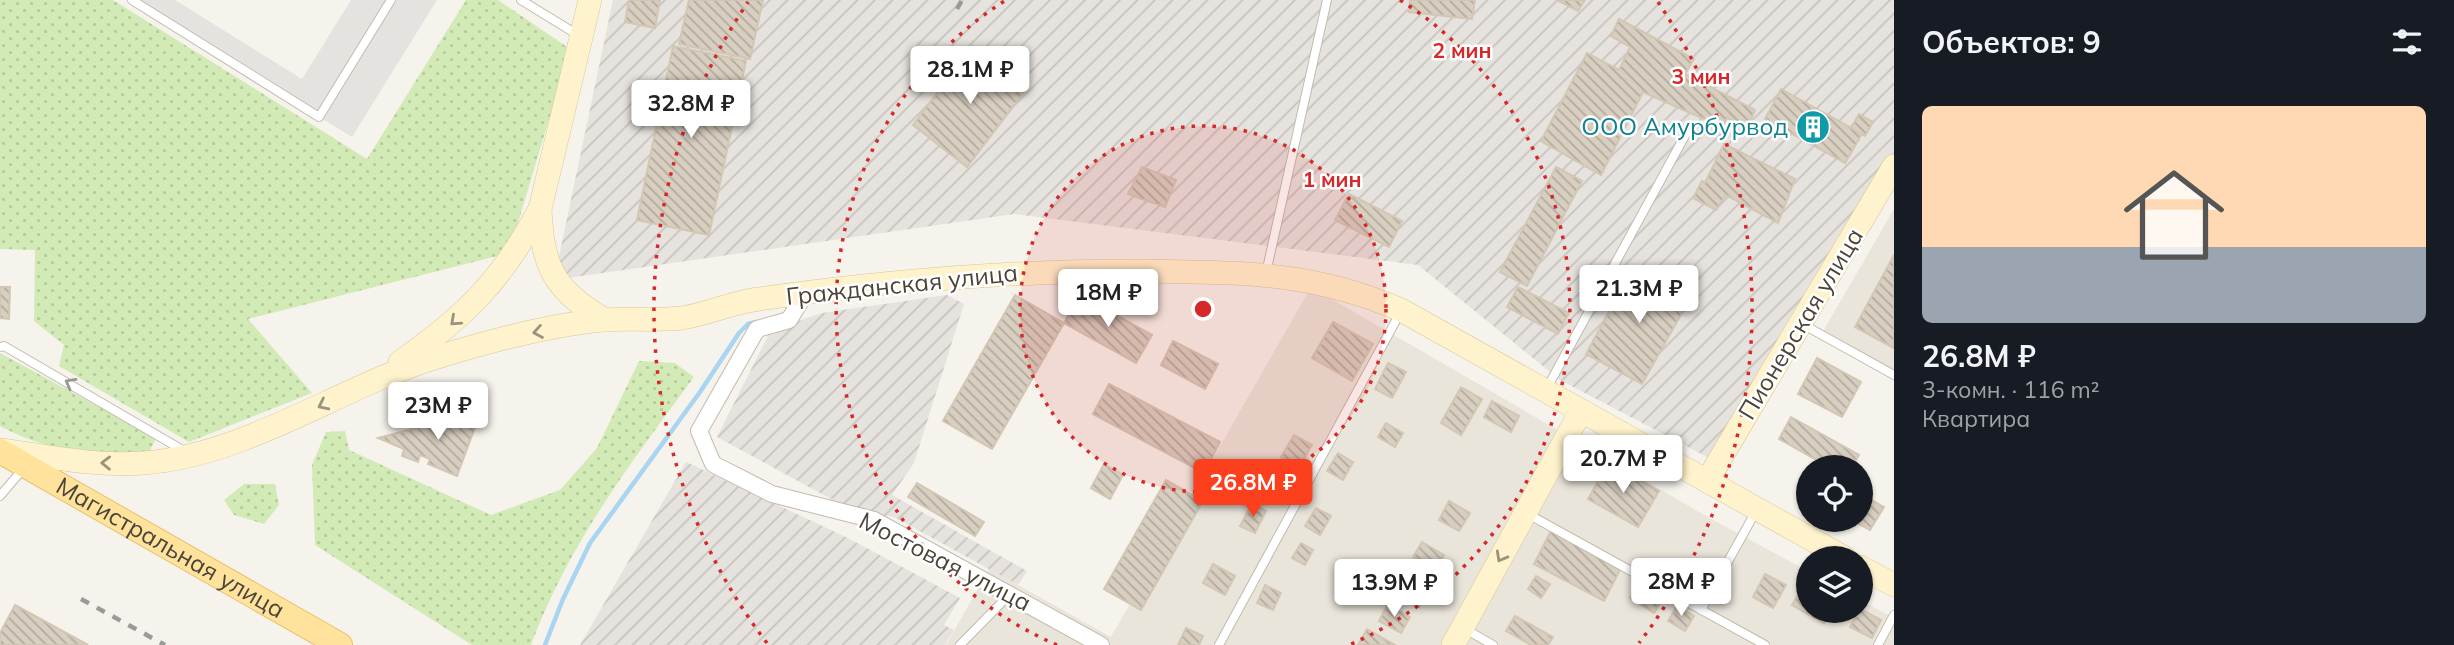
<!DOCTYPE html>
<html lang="ru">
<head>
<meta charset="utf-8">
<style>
  :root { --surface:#171b24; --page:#20242c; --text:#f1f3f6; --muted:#9ea1a6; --accent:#fc3f1d }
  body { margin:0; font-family:Mulish,sans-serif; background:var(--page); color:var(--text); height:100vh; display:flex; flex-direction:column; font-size:26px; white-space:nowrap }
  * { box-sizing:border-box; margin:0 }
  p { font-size:23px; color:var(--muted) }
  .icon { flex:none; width:38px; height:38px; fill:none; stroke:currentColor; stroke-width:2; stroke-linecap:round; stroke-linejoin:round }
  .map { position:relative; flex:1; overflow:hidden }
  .side { display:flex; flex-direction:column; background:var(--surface); width:560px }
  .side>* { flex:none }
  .controls { position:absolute; left:1796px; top:455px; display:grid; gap:14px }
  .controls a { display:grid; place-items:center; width:77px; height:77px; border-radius:50%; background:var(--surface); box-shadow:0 2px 5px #0004; font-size:35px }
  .price { position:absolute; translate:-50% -60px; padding:0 16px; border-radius:7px; background:#fff; color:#222; font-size:23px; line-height:46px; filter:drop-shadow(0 2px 4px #0008) }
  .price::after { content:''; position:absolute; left:50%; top:42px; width:21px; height:16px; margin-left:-10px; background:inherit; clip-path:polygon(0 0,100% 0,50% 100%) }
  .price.on { background:var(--accent); color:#fff }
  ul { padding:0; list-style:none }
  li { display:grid; align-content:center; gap:14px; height:371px; padding:0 28px }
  li span { display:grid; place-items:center; height:217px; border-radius:10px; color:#555 }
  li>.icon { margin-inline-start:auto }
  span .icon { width:126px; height:126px; fill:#fffc; stroke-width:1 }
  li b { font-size:30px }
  h2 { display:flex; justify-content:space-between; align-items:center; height:84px; padding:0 28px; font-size:30px }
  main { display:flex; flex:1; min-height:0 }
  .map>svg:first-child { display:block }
  .residential { fill:#eae5da }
  .industrial { fill:url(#industrial-furrows) }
  .grass { fill:url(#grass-dots) }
  .parking { fill:#e5e3e0 }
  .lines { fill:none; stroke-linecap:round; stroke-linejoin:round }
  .stream { stroke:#a9d4f2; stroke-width:4.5 }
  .building { fill:url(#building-back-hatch); stroke:#d3c7b4; stroke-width:2 }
  .lane-casing { stroke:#c2bbae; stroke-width:10 }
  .street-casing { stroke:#c2bbae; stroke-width:18 }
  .secondary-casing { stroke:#d6c79b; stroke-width:24 }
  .primary-casing { stroke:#e6c16a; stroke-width:26 }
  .lane { stroke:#fff; stroke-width:8 }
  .street { stroke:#fff; stroke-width:16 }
  .secondary { stroke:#fff3cd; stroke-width:23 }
  .primary { stroke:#ffe39c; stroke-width:24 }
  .rail { stroke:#9a9a9a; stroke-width:4.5; stroke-dasharray:9 9; stroke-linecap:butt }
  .oneway { stroke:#9c937c }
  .oneway2 { stroke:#9c9892 }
  .ring { fill:none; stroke:#d62828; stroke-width:3.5; stroke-dasharray:3.5 7 }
  .labels { text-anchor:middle; stroke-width:5; stroke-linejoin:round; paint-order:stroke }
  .culture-label { font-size:24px; fill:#0d838f; stroke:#fff; text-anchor:end }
  .street-label { font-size:24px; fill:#4b4439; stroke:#fff }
  .centre { fill:#d62828; stroke:#fff; stroke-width:3.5 }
  .ring-label { font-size:21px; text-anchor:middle; font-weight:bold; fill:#d62828; stroke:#fff; stroke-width:5; stroke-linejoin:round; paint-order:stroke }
</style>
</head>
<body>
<main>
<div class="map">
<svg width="1894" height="645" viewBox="0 0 1894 645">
  <defs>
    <pattern id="industrial-furrows" width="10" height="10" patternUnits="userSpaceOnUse" patternTransform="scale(1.75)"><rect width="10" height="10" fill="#e6e2dd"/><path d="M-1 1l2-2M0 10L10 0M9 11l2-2" fill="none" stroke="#c7c3be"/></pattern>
    <pattern id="grass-dots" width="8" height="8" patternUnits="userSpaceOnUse" patternTransform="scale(1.75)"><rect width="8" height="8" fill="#d2eab5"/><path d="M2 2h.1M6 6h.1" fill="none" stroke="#b6ca9c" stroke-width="1.8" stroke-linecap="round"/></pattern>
    <pattern id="building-back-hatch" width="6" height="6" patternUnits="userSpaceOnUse" patternTransform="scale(1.75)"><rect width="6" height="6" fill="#d8cfc1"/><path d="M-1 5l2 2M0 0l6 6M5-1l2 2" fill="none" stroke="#b1aa9e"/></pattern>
  </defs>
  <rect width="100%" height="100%" fill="#f6f3ec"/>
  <g class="residential">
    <polygon points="1894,209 1894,372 1822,333"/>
    <polygon points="1311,287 1713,520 1808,571 1808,611 1860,611 1860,600 1894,618 1894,645 946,645 989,569 1111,637"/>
  </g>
  <g class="industrial">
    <polygon points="613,0 1894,0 1894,154 1709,458 1560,380 1418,265 1014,214 554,280"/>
    <polygon points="947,295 964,304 914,463 892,495 1027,571 1018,585 894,517 855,512 717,437 771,330 822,313"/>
    <polygon points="686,462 848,538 960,598 944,625 954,630 945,645 580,645"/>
  </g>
  <g class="grass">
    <polygon points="0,0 113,0 367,159 466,0 498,0 570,49 509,253 248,319 312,393 189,442 59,366 64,345 34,321 35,250 0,249"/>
    <path d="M0,353L156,438L147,457C95,455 47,452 0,426Z"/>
    <path d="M639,361L675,363L694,377C631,462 568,545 531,645H472L315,545L312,465L326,432L345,431L349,450L491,515L560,490L597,448Z"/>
    <polygon points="244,484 275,484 279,505 264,524 234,515 224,500"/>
  </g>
  <polygon class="parking" points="131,0 175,0 302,79 351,0 437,0 352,137"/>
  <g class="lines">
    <polyline class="stream" points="545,645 563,599 590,543 700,392 739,333 748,324 756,322"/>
  </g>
  <g class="building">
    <polygon points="629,0 660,0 655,28 625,22"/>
    <polygon points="689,0 763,0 750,59 679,44"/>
    <polygon points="1410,0 1475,0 1472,19 1409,12"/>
    <polygon points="1557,0 1585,0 1578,11"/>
    <polygon points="1619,19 1694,59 1685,74 1755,110 1748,126 1727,118 1722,127 1643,92 1601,175 1541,141 1587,53 1619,70 1630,47 1611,36"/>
    <polygon points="673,46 746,61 709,235 637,220"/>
    <polygon points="973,46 1028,87 967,167 913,125"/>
    <polygon points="1781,89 1862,134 1845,163 1765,119"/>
    <polygon points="1859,114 1873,122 1865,136 1851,128"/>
    <polygon points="1724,144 1795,179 1778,223 1726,195 1716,210 1693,198 1702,181 1705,183"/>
    <polygon points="1142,167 1176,180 1165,207 1128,194"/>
    <polygon points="1556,167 1582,181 1527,286 1500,272"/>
    <polygon points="1349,194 1402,221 1389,247 1335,220"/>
    <polygon points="1894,255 1894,348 1855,327"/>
    <polygon points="1633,267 1692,295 1642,384 1586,354"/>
    <polygon points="0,287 10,287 9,319 0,318"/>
    <polygon points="1518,287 1569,313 1558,334 1507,307"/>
    <polygon points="1015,295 1064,323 992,449 943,421"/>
    <polygon points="1080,295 1152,335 1136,363 1064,323"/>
    <polygon points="1333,322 1373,344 1352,381 1312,358"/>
    <polygon points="1173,341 1218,364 1205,389 1161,365"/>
    <polygon points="1817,358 1861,382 1842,417 1798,394"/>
    <polygon points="1388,363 1406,372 1392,398 1375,389"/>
    <polygon points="1109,384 1220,442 1204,473 1093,414"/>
    <polygon points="1461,387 1482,399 1461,435 1441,423"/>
    <polygon points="1492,401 1519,416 1511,432 1484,417"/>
    <polygon points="481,411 457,476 428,464 430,459 420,455 418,462 402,456 404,449 378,438"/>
    <polygon points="1791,417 1859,455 1852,467 1829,467 1779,439"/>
    <polygon points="1386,423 1403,433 1395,447 1378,437"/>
    <polygon points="1294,435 1312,445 1299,467 1281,457"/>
    <polygon points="1338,453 1353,462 1343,480 1327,471"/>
    <polygon points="1608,463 1659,491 1638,527 1588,499"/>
    <polygon points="1104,464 1123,475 1110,499 1091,488"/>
    <polygon points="1166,480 1203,501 1141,610 1104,589"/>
    <polygon points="917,483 984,522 975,536 908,497"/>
    <polygon points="1864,496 1884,507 1870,530 1851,520 1860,520 1860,502"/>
    <polygon points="1449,501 1470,513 1459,531 1439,520"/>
    <polygon points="1252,504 1266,511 1255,533 1240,526"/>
    <polygon points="1316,508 1331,516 1320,535 1305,526"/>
    <polygon points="1551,531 1620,570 1604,601 1534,564"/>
    <polygon points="1422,542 1444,555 1435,570 1413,557"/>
    <polygon points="1301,543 1313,550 1305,565 1292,558"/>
    <polygon points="1213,564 1235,576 1225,595 1203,583"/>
    <polygon points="1765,574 1786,585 1773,608 1753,597"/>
    <polygon points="1536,576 1550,584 1541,598 1528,589"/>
    <polygon points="1806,580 1808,611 1830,611 1824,623 1792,605"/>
    <polygon points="1412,581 1428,591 1419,607 1403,598"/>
    <polygon points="1640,583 1663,598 1654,613 1630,598"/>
    <polygon points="1265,585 1281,593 1273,610 1257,603"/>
    <polygon points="1388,604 1410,617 1401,633 1379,621"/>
    <polygon points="15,605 88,645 0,645 0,633"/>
    <polygon points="1677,606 1694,616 1685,631 1668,621"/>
    <polygon points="1860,609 1881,620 1872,638 1850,627"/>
    <polygon points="1515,616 1553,637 1548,645 1531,645 1506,631"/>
    <polygon points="1186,628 1203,636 1199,645 1178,645"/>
    <polygon points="1367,629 1395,645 1358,645"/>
  </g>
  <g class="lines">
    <g class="lane-casing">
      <g id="lane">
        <polyline points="132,0 319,117 391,0"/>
        <polyline points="521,0 578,35"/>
        <polyline points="1266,273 1327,0"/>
        <polyline points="1802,324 1894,375"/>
        <polyline points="0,347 4,346 186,452"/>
        <polyline points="1547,388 1688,130"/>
        <polyline points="0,496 23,469"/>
        <polyline points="1526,513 1765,645"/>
        <polyline points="1701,610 1756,511"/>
        <polyline points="1465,629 1493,645"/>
        <polyline points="960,645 1010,594"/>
        <polyline points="1219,645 1400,313"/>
        <polyline points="1878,645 1894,615"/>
      </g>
    </g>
    <g class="street-casing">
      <polyline id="street" points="805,294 789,320 757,329 699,431 713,464 772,494 874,520 1101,645"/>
    </g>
    <g class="secondary-casing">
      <g id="secondary">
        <path d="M590,0L540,209C542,267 554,290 605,320"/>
        <path d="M400,362C467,315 501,281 540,209"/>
        <path d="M0,450C47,456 96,467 143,463C247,456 342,385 441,356C493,340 549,325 603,320C629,318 655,321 682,318C708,314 733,302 759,299C888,281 1017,270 1147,271C1242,273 1312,271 1401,310L1845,558"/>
        <polyline points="1707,481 1894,166"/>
        <polyline points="1860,567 1894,585"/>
        <polyline points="1453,645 1581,411"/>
      </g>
    </g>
    <g class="primary-casing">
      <g id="primary">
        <path id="s1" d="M0,451L340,645"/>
      </g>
    </g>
    <use href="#lane" class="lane"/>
    <use href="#street" class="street"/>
    <use href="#secondary" class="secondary"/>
    <use href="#primary" class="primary"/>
    <g class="rail">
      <polyline points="957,9 962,0"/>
      <polyline points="81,599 165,645"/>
    </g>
  </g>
  <defs><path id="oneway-chevron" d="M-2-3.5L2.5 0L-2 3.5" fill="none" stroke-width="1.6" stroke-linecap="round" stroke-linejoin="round" transform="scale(1.75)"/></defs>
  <g class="oneway">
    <use href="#oneway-chevron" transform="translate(455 321) rotate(138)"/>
    <use href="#oneway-chevron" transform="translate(538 332) rotate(170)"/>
    <use href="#oneway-chevron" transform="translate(323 405) rotate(154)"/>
    <use href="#oneway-chevron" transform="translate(106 463) rotate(-179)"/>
    <use href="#oneway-chevron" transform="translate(1501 557) rotate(119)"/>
  </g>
  <use class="oneway2" href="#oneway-chevron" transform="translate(70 383) rotate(-151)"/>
  <circle cx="1203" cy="309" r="183" fill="#d62828" fill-opacity=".12"/>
  <g class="ring">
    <circle cx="1203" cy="309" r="183"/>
    <path d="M1057 645A366 366 0 0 1 1006 0M1400 0A366 366 0 0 1 1349 645"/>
    <path d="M767 643A549 549 0 0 1 748 2M1658 2A549 549 0 0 1 1639 643"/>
  </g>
  <defs>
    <g id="building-disc" transform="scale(1.75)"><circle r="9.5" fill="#0f9aa8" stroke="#fff"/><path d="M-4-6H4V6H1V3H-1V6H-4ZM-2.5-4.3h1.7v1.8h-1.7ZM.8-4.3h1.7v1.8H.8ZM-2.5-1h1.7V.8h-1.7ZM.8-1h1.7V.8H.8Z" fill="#fff"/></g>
  </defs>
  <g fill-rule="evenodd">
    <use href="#building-disc" x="1813" y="127"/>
  </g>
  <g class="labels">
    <g class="culture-label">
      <text x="1788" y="135">ООО Амурбурвод</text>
    </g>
    <g class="street-label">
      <text transform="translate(902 285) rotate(-6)" y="8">Гражданская улица</text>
      <text transform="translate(1801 324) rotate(-59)" y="8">Пионерская улица</text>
      <text dy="8" stroke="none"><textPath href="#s1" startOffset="196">Магистральная улица</textPath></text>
      <text transform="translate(945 562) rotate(27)" y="8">Мостовая улица</text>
    </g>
  </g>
  <circle cx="1203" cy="309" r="10" class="centre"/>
  <g class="ring-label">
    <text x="1462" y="58">2 мин</text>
    <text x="1701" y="84">3 мин</text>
    <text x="1332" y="187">1 мин</text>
  </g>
</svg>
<div class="controls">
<a><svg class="icon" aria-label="locate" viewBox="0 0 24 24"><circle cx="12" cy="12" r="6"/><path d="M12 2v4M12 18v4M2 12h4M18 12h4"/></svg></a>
<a><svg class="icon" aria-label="layers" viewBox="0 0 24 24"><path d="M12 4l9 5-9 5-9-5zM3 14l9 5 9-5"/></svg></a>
</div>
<b class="price" style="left:970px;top:106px">28.1M ₽</b>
<b class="price" style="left:691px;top:140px">32.8M ₽</b>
<b class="price" style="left:1639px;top:325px">21.3M ₽</b>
<b class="price" style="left:1108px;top:329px">18M ₽</b>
<b class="price" style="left:438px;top:442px">23M ₽</b>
<b class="price" style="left:1623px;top:495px">20.7M ₽</b>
<b class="price on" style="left:1253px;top:519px">26.8M ₽</b>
<b class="price" style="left:1681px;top:618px">28M ₽</b>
<b class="price" style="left:1394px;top:619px">13.9M ₽</b>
</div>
<section class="side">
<h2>Объектов: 9<svg class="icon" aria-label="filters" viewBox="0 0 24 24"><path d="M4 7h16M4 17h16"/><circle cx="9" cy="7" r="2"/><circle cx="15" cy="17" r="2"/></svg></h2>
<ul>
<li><span style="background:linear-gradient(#ffd9b3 65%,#9aa5b1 0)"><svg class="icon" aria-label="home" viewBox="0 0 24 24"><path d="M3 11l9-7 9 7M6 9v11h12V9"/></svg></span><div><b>26.8M ₽</b><p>3-комн. · 116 m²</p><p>Квартира</p></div></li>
</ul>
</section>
</main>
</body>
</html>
